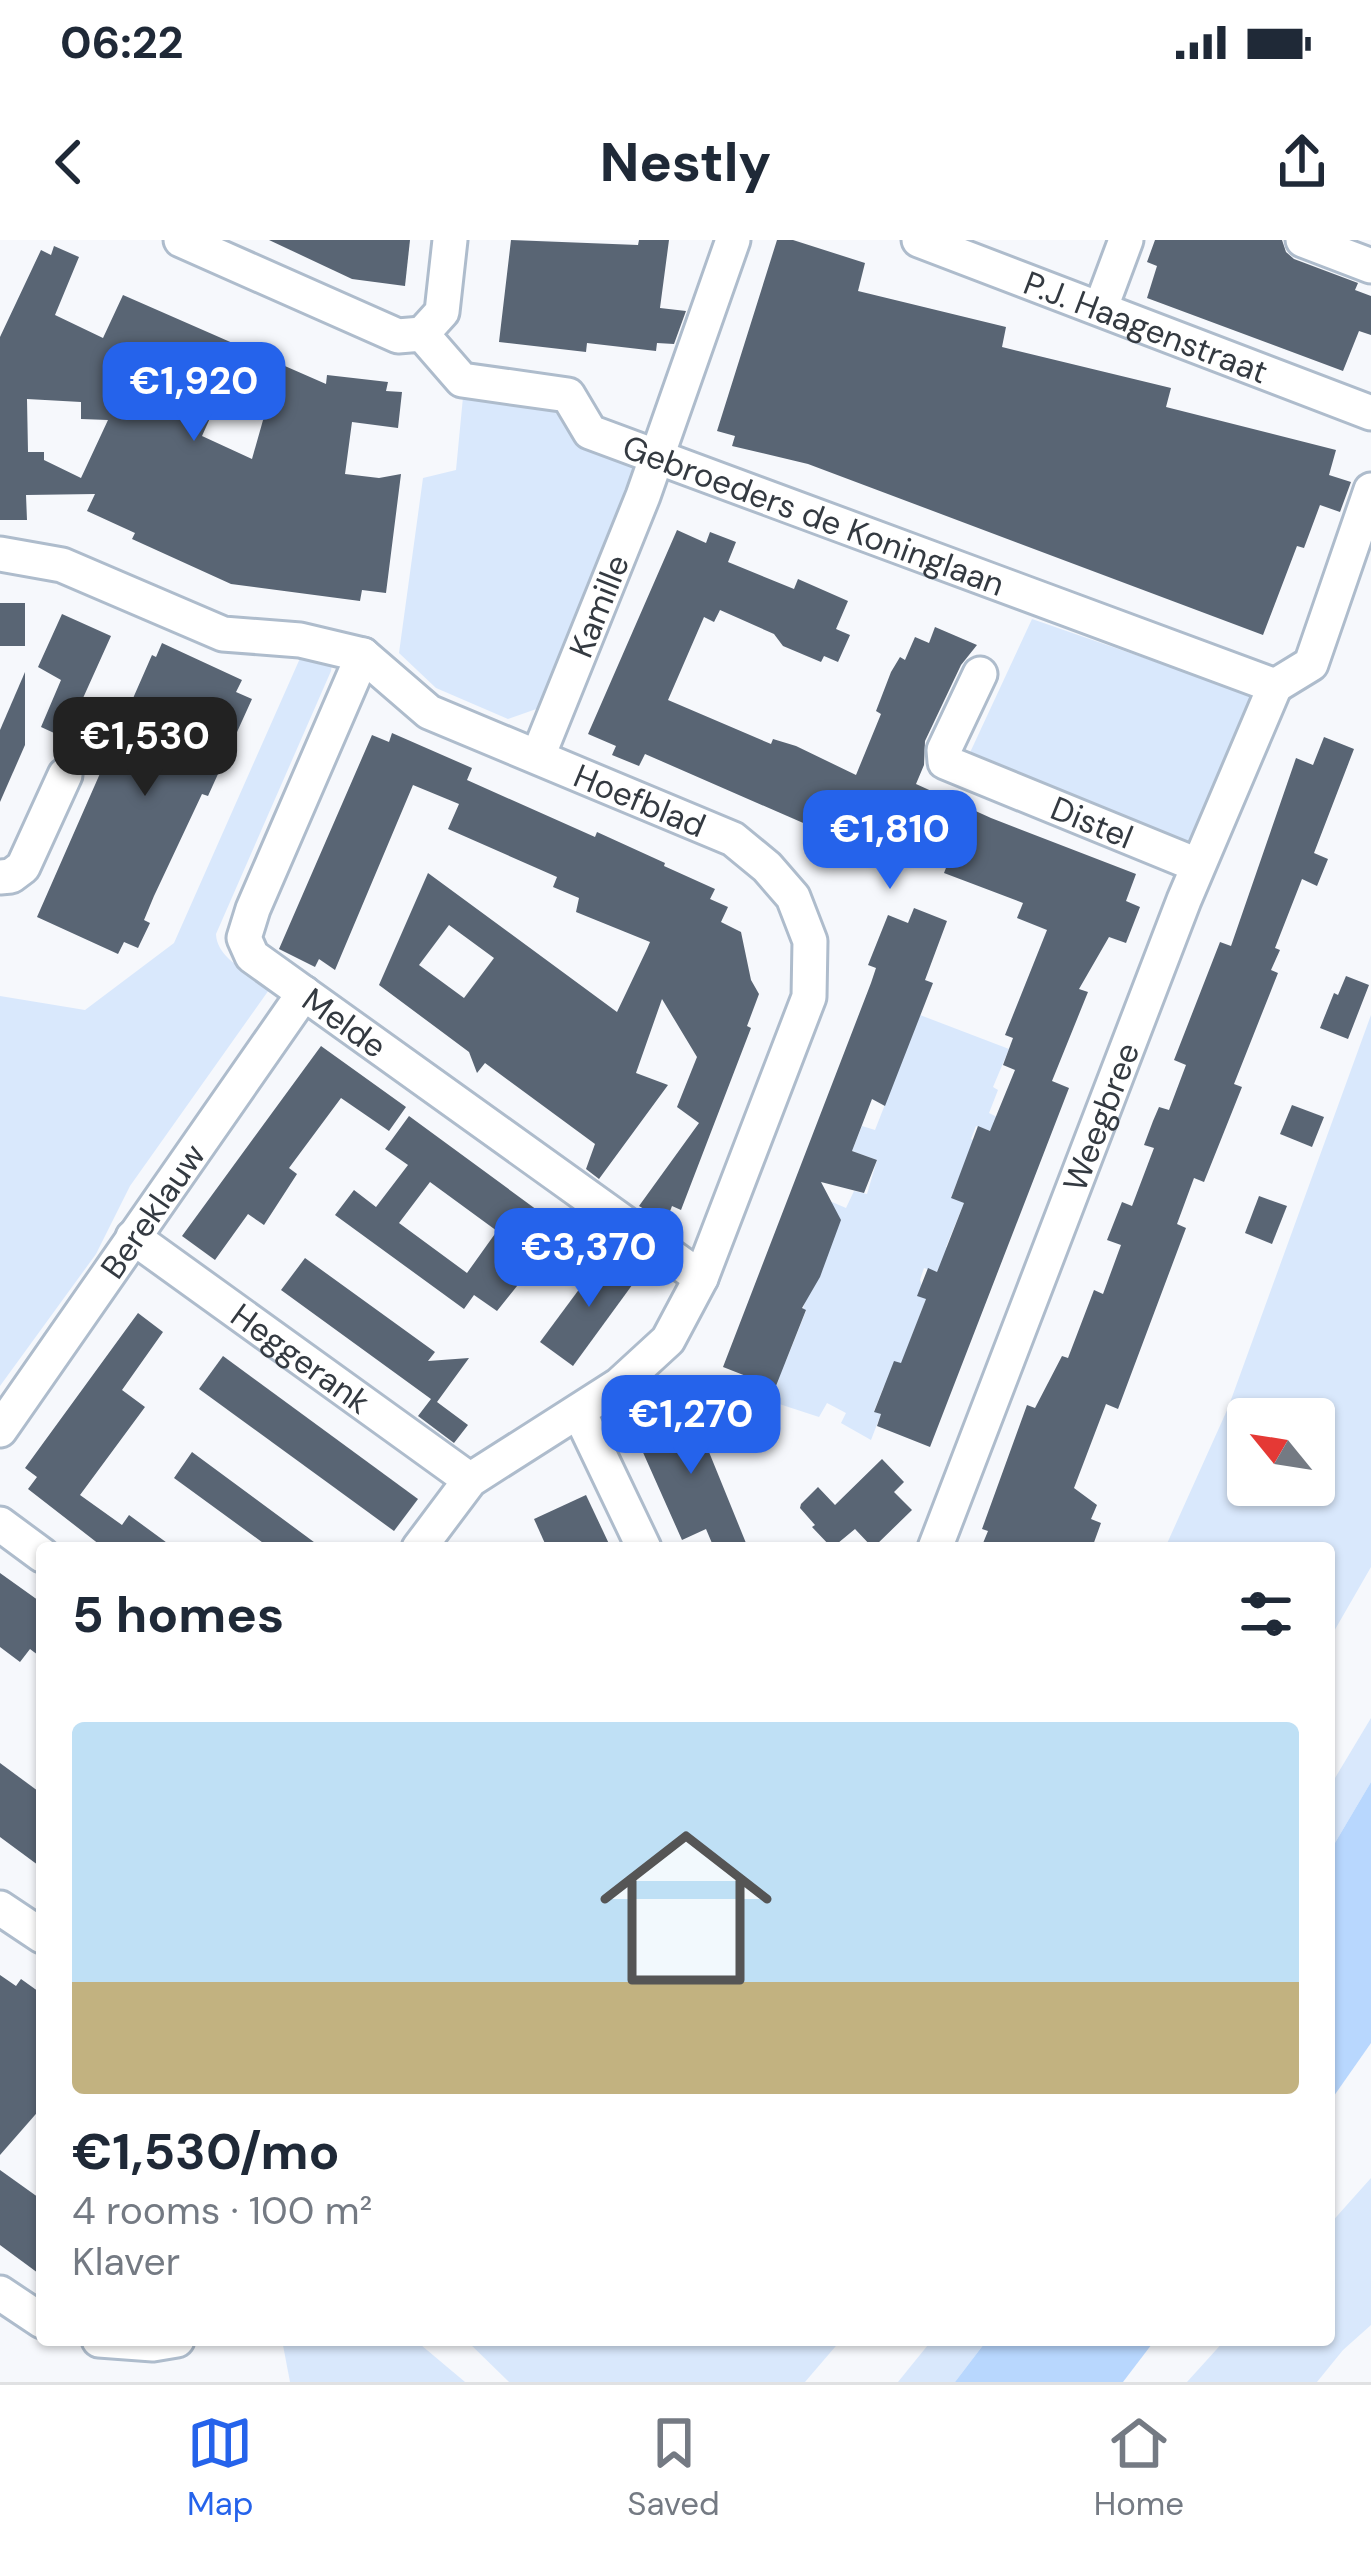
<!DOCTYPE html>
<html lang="en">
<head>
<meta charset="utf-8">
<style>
  :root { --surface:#fff; --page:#f2f2f3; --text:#1f2937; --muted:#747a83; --line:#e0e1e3; --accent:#2563eb }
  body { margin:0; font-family:"DM Sans",sans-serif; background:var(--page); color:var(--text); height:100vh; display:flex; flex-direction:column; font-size:45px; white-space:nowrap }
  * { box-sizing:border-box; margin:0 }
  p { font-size:39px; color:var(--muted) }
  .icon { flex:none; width:66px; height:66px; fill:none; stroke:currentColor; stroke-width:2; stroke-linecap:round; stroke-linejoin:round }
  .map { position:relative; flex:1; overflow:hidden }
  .sheet { position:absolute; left:36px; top:1302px; width:1299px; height:804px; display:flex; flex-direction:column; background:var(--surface); border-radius:12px; box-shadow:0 3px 9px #0004 }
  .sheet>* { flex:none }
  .needle { width:78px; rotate:300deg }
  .buttons { position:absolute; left:1227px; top:1158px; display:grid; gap:24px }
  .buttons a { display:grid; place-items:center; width:108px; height:108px; border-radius:12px; background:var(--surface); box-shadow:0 3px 9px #0004; font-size:60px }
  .price { position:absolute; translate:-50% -102px; padding:0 27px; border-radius:24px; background:var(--accent); color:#fff; font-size:39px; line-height:78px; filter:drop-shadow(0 3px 6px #0008) }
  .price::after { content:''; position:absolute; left:50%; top:72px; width:36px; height:27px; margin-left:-18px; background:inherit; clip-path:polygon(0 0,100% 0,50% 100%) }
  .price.current { background:#222; color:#fff }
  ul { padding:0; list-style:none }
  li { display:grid; align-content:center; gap:24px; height:636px; padding:0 36px }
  li span { display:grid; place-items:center; height:372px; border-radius:12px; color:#555 }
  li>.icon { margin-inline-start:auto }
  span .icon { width:216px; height:216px; fill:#fffc; stroke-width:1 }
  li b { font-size:51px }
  h2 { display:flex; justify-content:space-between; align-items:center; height:144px; padding:0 36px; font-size:51px }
  .status { display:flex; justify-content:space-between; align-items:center; height:84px; padding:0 60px; background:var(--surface); direction:ltr }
  .status svg { height:33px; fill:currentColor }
  header { display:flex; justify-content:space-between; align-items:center; height:156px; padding:0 36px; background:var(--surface); font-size:54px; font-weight:800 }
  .tab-bar { display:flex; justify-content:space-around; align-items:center; height:168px; border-top:3px solid var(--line); background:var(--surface); font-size:33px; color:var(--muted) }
  .tab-bar a { display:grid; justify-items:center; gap:6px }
  .tab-bar .current { color:var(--accent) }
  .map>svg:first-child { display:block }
  .green { fill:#d9e8fc; fill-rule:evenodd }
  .water { fill:#b8d7fe }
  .building { fill:#596574; fill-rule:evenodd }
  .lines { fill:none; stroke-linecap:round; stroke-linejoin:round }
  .minor-casing { stroke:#aebccc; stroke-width:39 }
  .minor { stroke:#fff; stroke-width:33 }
  .labels { text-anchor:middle; stroke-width:12; stroke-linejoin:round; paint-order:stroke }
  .street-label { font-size:33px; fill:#343a41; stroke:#fff }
</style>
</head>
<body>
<div class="status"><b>06:22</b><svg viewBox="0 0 49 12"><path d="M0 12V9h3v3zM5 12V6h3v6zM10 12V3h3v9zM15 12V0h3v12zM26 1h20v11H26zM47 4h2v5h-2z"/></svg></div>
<header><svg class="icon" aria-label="back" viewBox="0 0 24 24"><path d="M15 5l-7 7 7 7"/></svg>Nestly<svg class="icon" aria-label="share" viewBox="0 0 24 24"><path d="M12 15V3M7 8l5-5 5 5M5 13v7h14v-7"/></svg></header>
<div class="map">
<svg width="1371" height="2142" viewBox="0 0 1371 2142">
  <rect width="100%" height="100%" fill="#f6f8fc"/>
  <g class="green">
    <polygon points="463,157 541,162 562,177 576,204 640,229 542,467 508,479 436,448 399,413 423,238 456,230"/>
    <polygon points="1032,379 1254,456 1188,606 967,519"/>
    <path d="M305,407L332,423L331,431L216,694C217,720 251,733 271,747L130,946L96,1014L0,1146V756L85,770L174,703Z"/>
    <polygon points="920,775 1009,809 993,847 998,850 989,873 997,877 991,891 976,886 971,899 986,906 968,947 957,942 951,957 964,963 946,1007 960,1012 940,1025 937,1032 924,1028 920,1040 926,1059 892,1148 884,1146 874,1171 881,1174 871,1200 841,1183 846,1173 827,1163 819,1177 770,1161 776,1147 763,1142 786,1121 806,1071 803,1069 832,962 846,968 854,951 867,954 877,920 852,911 862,886 875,890"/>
    <path d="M1371,775V1327L1329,1400V1308H1165L1228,1168ZM1248,1179H1314V1245H1248Z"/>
    <polygon points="1371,1478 1371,1542 1329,1613 1329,1548"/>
    <polygon points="1371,1938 1371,2085 1343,2110 1317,2142 1187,2142 1225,2100 1329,2100 1329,1985"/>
    <polygon points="282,2100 415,2100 465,2142 290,2142"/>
    <polygon points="466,2100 841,2100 805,2142 509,2142"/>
    <polygon points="932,2100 987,2100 955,2142 898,2142"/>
  </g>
  <g class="water">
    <polygon points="1371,1542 1371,1803 1329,1863 1329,1613"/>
    <polygon points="987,2100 1155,2100 1123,2142 955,2142"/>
  </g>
  <g class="building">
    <polygon points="269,0 410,0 405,46 352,39"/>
    <polygon points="511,0 638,5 639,0 669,0 660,68 686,71 674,104 657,103 656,111 587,103 586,112 499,102"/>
    <polygon points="777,0 793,0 865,23 858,51 1006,87 1002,107 1171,148 1166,167 1336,210 1329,235 1351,242 1340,272 1320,265 1304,308 1297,306 1263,395 808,224 732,206 735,196 717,191"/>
    <polygon points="1155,0 1282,0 1286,12 1294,19 1358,43 1355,50 1371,56 1371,95 1359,91 1343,131 1147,58 1157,26 1147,22"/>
    <path d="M54,6L79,17L55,75L103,98L123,55L326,144L327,135L388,142L386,151L402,152L398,188L352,182L345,234L379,238L401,234L386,353L362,350L360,361L231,344L132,299L135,293L87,271L95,254L26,255L27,280H0V97L41,10L51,15ZM224,147L267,166L252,219L202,196ZM27,159L81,162V179L108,180L81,238L44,220V212H28Z"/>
    <polygon points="677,290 706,303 710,292 736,302 728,322 794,349 798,339 848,361 836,389 850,395 838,422 824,416 821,422 783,406 774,394 720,370 714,382 704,377 668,460 771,504 773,499 796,506 856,535 881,474 876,471 891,432 900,417 905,420 915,397 929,403 935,387 977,405 961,425 925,501 924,525 916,544 991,578 1136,634 1126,661 1140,667 1126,703 1109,697 1079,749 1088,752 1052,841 1069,848 930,1207 877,1186 881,1174 874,1172 894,1121 901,1123 926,1059 917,1056 928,1028 937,1032 964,963 951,958 978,886 990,891 1015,830 1003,825 1013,798 1005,795 1047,690 1017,678 1023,663 944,633 951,615 899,594 888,620 645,514 639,526 612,515 616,506 588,494"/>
    <rect x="0" y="363" width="25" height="43"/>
    <polygon points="62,374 111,396 65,498 41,487 61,440 38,427"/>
    <polygon points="162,403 242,440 236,452 252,459 208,556 202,554 154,656 144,680 150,683 138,708 124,702 118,714 37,677 152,415 156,417"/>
    <polygon points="25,432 25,505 0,562 0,490"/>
    <path d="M392,493L472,528L467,540L595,597L597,592L665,623L664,626L715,649L710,659L728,667L721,682L741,692L751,740L759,754L747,786L751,788L681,970L672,966L666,982L639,966L699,883L677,867L697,817L662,759L636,833L668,845L599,939L586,929L595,904L485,823L477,833L469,812L379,745L428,633L617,772L647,709L650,702L576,672L579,658L553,647L557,637L448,589L459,564L413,545L335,730L319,719L315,727L279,709L372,495L389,502ZM449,685L494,718L464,758L419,725Z"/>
    <polygon points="1324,497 1354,509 1314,613 1328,619 1317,646 1302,639 1275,708 1280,710 1271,730 1278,733 1234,844 1242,847 1204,942 1194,938 1177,984 1186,988 1118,1169 1106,1164 1074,1248 1097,1265 1091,1279 1101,1283 1092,1308 981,1308 988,1291 982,1289 1027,1165 1035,1168 1062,1116 1068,1118 1094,1050 1103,1054 1121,1005 1107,1000 1122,962 1132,966 1154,908 1144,905 1153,881 1159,867 1169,870 1186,825 1174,820 1220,702 1231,706 1296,518 1313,525"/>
    <polygon points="914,668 947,681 925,740 933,743 885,866 872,859 852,911 877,920 864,953 821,942 841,980 820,1037 802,1068 806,1070 770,1161 741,1149 746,1136 723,1127 871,743 876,728 868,725 888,675 908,683"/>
    <polygon points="1346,736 1369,745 1348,799 1320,788 1334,753 1338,755"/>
    <polygon points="321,806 406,867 389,891 341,858 289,928 297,934 264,985 248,974 215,1020 182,996"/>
    <polygon points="1292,865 1324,877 1312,907 1280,894"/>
    <path d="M409,876L563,989L497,1071L474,1055L464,1069L335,975L354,950L376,967L408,925L385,909ZM430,942L497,991L467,1033L399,983Z"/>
    <polygon points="1259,956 1287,966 1272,1004 1245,993"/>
    <polygon points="606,1013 638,1037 573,1126 540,1102"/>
    <polygon points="305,1018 435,1112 428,1121 469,1118 437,1162 468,1185 454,1203 418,1176 431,1159 281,1050"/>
    <polygon points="138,1073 163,1092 122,1150 145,1167 80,1255 122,1285 129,1275 174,1308 104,1308 28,1249 37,1237 25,1228"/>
    <polygon points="223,1116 418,1259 394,1291 199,1149"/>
    <polygon points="692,1158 715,1210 709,1212 748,1308 714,1308 706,1289 682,1300 637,1199 660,1188 654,1175"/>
    <polygon points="192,1212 253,1257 322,1308 270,1308 185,1246 174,1238"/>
    <polygon points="882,1219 904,1242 894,1252 912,1270 873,1308 855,1289 832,1308 812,1287 815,1285 800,1268 801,1264 818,1247 835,1265"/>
    <polygon points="586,1255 611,1308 547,1308 534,1279"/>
    <polygon points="0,1333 42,1363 42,1418 30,1409 20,1422 0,1407"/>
    <polygon points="0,1523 42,1554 42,1628 0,1597"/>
    <polygon points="0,1735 16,1746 21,1739 42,1754 42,1867 0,1915"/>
    <polygon points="0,1930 42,1960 42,2036 0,2005"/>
  </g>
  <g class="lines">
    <g class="minor-casing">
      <g id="minor">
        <path id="s1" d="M181,0L398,96L422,94L462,140L568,155L590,192L1275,446"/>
        <path id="s2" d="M919,0L1371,173"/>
        <polyline points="1303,0 1371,26"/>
        <polyline points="1101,67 1126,0"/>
        <polyline points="422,94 442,72 450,0"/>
        <path id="s3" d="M0,314L62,325L223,394L300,400L363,415L429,472L733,599L767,627L793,657L810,701L809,757L701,1038L668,1100L619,1145L470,1240L419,1308"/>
        <path id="s4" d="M363,415L253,669L244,698L252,716L701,1038"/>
        <path id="s5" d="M980,434L944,510L945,522L1197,625"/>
        <polyline points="1275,446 1311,424 1371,250"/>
        <path id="s6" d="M538,516L643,256L733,0"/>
        <polyline points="0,637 11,636 23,627 65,535"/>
        <path id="s7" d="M133,997L470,1240"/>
        <polyline points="579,1172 644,1308"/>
        <path id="s8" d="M0,1190L304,753"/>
        <polyline points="0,1284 42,1315"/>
        <path id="s9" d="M935,1308L1184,660L1275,446"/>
        <polyline points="0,1668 42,1696"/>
        <polyline points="0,2053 42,2081"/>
        <polyline points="99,2100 153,2104 177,2100"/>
      </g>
    </g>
    <use href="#minor" class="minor"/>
  </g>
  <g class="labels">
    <g class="street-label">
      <text dy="12" stroke="none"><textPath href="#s2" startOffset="243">P.J. Haagenstraat</textPath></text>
      <text dy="12" stroke="none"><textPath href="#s1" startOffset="711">Gebroeders de Koninglaan</textPath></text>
      <text dy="12" stroke="none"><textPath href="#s6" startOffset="162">Kamille</textPath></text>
      <text dy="12" stroke="none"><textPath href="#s3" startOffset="696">Hoefblad</textPath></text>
      <text dy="12" stroke="none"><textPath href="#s5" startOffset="255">Distel</textPath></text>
      <text dy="12" stroke="none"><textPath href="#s4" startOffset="441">Melde</textPath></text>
      <text dy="12" stroke="none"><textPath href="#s9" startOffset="462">Weegbree</textPath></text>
      <text dy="12" stroke="none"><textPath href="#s8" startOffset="267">Bereklauw</textPath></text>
      <text dy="12" stroke="none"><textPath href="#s7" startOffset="207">Heggerank</textPath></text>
    </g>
  </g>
</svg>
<div class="buttons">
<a><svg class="needle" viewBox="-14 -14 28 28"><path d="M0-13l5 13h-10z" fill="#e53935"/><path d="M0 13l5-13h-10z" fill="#747a83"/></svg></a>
</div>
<b class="price" style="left:194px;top:204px">€1,920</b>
<b class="price current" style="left:145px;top:559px">€1,530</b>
<b class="price" style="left:890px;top:652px">€1,810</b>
<b class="price" style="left:589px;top:1070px">€3,370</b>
<b class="price" style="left:691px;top:1237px">€1,270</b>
<section class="sheet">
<h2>5 homes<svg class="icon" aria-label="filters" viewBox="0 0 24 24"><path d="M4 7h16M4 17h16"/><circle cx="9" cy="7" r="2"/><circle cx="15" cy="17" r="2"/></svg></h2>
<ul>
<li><span style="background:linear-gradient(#bfe0f5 70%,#c2b280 0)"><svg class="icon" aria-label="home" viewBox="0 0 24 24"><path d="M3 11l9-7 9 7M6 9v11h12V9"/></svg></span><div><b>€1,530/mo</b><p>4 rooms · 100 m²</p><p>Klaver</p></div></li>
</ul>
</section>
</div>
<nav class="tab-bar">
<a class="current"><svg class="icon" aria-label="map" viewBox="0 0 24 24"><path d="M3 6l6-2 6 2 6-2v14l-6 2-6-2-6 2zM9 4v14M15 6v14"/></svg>Map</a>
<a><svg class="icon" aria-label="saved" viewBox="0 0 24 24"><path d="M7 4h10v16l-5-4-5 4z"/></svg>Saved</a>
<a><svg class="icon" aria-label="home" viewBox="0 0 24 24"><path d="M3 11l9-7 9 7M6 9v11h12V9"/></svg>Home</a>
</nav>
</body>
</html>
